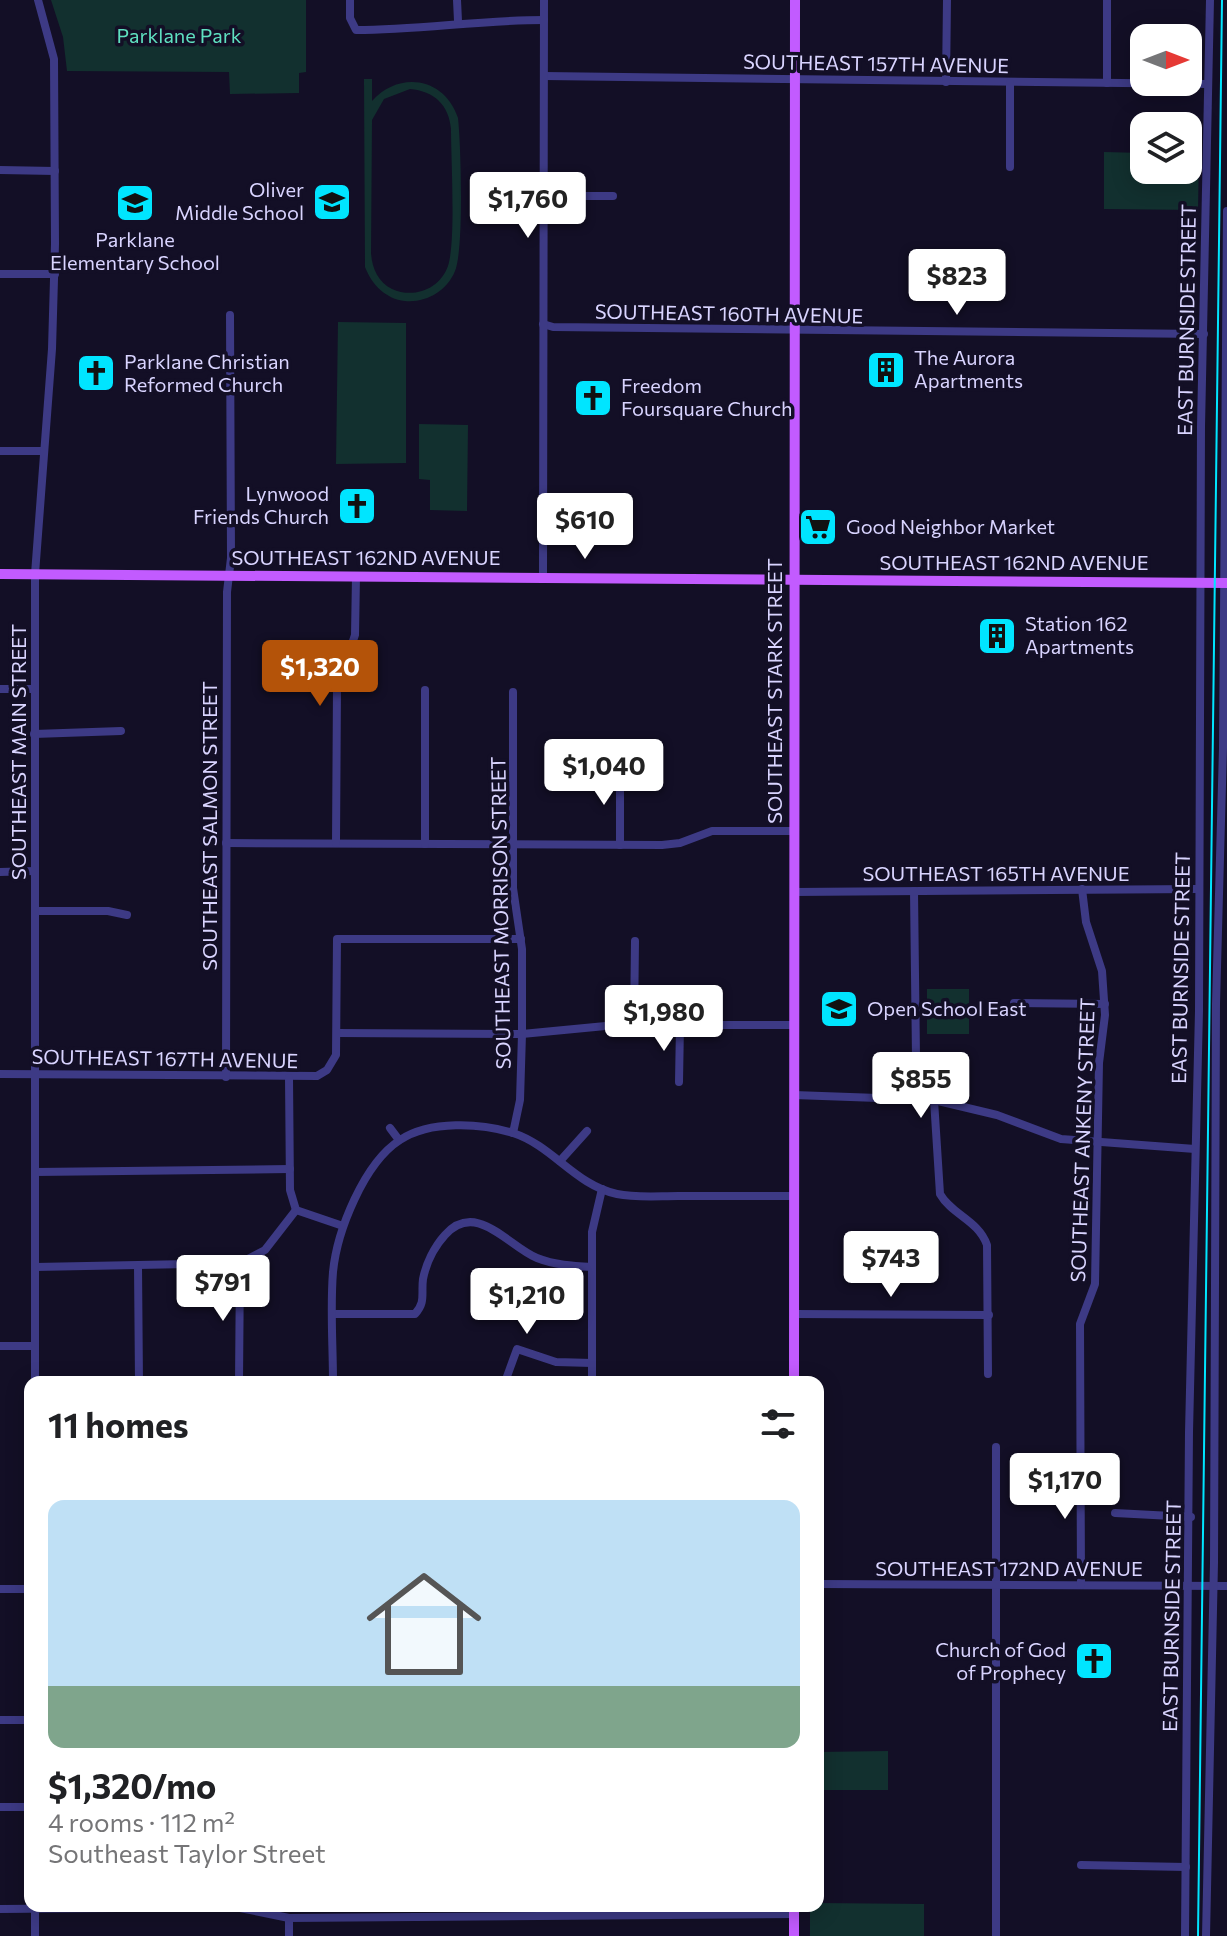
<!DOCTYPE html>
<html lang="en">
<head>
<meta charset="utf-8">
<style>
  :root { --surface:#fff; --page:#f2f2f2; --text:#202124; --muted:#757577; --line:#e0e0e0; --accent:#b45309 }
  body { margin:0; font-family:Commissioner,sans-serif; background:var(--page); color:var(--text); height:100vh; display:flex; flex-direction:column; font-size:30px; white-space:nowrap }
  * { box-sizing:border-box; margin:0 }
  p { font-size:26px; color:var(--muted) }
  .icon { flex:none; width:44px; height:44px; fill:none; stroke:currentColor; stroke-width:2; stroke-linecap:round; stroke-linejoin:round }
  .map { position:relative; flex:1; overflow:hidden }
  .details { position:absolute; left:24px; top:1376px; width:800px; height:536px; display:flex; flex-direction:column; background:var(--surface); border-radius:16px; box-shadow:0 4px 20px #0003 }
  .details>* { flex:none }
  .needle { width:52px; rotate:90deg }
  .buttons { position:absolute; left:1130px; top:24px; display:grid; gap:16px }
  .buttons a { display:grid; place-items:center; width:72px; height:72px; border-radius:16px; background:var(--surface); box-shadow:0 4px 20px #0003; font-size:40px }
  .price { position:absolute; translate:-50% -68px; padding:0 18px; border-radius:8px; background:#fff; color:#222; font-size:26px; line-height:52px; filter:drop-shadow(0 2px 4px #0008) }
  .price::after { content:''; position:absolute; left:50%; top:48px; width:24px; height:18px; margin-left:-12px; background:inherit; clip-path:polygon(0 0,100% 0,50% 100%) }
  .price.selected { background:var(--accent); color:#fff }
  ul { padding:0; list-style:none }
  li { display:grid; align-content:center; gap:16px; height:424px; padding:0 24px }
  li+li { border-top:2px solid var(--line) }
  li span { display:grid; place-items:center; height:248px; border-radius:16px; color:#555 }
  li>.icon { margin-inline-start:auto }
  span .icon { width:144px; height:144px; fill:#fffc; stroke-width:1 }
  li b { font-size:34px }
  h2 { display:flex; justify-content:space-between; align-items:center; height:96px; padding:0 24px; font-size:34px }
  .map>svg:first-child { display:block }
  .green { fill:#12302f; fill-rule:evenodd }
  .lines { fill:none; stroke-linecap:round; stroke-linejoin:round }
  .minor { stroke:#3d3a85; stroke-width:8 }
  .major { stroke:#c25bff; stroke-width:10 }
  .tram { stroke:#00e5ff; stroke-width:2 }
  .labels { text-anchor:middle; stroke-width:7; stroke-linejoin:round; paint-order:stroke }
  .park-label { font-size:20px; fill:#5fe0c0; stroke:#130f26 }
  .street-label { font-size:20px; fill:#d9d4ff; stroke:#130f26 }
  .poi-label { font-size:20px; fill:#d9d4ff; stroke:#130f26; text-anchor:start }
</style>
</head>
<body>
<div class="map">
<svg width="1227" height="1936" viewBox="0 0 1227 1936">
  <rect width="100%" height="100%" fill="#130f26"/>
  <g class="green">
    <polygon points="51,0 306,0 306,72 299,73 299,93 230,94 229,72 67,71 63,37"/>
    <path d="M364,79H372V101C400,70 445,78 458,118C461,144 464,250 455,271C447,291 426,303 405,301C386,299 372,285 365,267ZM410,89C434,91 449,105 451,129C451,159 456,241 448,266C440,289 414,299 392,289C378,282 372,268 371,253L372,120L384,99Z"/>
    <polygon points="1104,152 1144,153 1144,170 1188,170 1188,153 1199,153 1198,210 1104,209"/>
    <polygon points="338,322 406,323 406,463 336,464"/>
    <polygon points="419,424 468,425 467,511 430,510 430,480 419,479"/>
    <rect x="927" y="989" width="42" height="45"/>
    <polygon points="888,1751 888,1790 818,1790 818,1752"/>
    <polygon points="818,1903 924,1904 924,1936 810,1936 810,1906"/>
  </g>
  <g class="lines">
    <g class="minor">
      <path d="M350,0V18L356,30C419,30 480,20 544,20"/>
      <polyline points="457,0 458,21"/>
      <polyline points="1107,0 1107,83"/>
      <polyline points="544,76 1207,84"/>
      <polyline points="946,82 947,0"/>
      <polyline points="1010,83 1010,167"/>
      <polyline points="0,170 55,171"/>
      <polyline points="544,196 613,196"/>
      <polyline points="0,274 55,274"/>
      <polyline points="543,324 553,327 1204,334"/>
      <polyline points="0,451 44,451"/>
      <polyline points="543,577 544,0"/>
      <polyline points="0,689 34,689"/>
      <polyline points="34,734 121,731"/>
      <polyline points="620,768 620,845"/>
      <polyline points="226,843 662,845 680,843 712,831 793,831"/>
      <polyline points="336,843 337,687 355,635 356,576"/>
      <polyline points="425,844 425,690"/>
      <polyline points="0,872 35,871"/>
      <path d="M914,891L916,1058L921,1078L934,1100L940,1194C952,1215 978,1220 987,1245L988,1374"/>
      <polyline points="794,892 1198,889"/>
      <polyline points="35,911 108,911 127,915"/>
      <polyline points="1014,1003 1105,1004"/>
      <polyline points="634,1025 635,941"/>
      <polyline points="337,1033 522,1034 616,1025 793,1025"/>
      <polyline points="0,1074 317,1076 327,1070 336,1055 337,939 521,939"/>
      <polyline points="226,1077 227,592 231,558 230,315"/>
      <polyline points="289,1078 290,1190 296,1210"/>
      <polyline points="679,1082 680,1025"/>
      <polyline points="794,1095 934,1100 997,1115 1061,1139 1195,1149"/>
      <polyline points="390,1128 399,1140"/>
      <polyline points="513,1133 520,1100 522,1034 522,949 513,888 513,692"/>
      <polyline points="560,1161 587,1131"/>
      <polyline points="35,1172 290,1169"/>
      <polyline points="296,1210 343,1226"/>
      <polyline points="138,1266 139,1382"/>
      <polyline points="35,1267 240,1263 265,1250 296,1210"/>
      <path d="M333,1314H415C426,1302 421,1294 423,1279C426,1264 434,1247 445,1235C476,1200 508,1246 537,1258C555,1265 572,1266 592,1267"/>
      <polyline points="794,1314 989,1315"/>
      <polyline points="0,1346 35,1346"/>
      <polyline points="35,1382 35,574 52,349 55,244 54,59 38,0"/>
      <polyline points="239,1382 240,1263"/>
      <path d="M333,1382C333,1346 330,1308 333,1272C337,1231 364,1163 400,1140C430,1120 481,1123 513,1133C553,1146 575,1185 617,1194C636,1198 658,1196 678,1196C716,1196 755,1196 793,1196"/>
      <polyline points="505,1382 517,1349 556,1362 592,1363"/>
      <polyline points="592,1382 592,1232 602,1189"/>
      <polyline points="996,1447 996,1936"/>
      <polyline points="1115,1513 1191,1517"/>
      <polyline points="818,1584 1227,1586"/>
      <polyline points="1081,1585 1080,1324 1095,1284 1099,1063 1105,1015 1102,971 1086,922 1082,889"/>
      <polyline points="0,1589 30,1589"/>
      <polyline points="0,1720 30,1720"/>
      <polyline points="0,1807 30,1807"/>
      <polyline points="1081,1865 1186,1867"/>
      <polyline points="0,1909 235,1907 289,1918 794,1914"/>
      <polyline points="289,1918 289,1936"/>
      <polyline points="35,1936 35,1907"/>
      <polyline points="1185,1936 1189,1432 1199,1011 1201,427 1210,0"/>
      <polyline points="1206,1936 1214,1563 1216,1004 1223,748 1227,211"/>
    </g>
    <g class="major">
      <polyline points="0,574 1227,583"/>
      <polyline points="794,1382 795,0"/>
      <polyline points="794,1906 794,1936"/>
    </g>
    <polyline class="tram" points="1198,1936 1222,0"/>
  </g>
  <defs>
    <g id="school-square" transform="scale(2)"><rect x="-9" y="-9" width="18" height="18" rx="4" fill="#00e5ff" stroke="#130f26"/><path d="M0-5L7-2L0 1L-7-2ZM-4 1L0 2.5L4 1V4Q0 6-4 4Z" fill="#111"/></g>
    <g id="building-square" transform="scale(2)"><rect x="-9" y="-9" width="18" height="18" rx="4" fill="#00e5ff" stroke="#130f26"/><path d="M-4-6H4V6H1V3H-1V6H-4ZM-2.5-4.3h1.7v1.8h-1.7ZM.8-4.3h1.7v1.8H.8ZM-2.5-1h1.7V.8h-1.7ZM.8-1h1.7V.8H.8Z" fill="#111"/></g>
    <g id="church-square" transform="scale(2)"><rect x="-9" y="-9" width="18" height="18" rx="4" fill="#00e5ff" stroke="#130f26"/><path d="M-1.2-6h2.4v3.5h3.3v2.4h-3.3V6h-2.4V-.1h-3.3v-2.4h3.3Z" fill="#111"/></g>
    <g id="supermarket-square" transform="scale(2)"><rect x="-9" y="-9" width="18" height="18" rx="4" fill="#00e5ff" stroke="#130f26"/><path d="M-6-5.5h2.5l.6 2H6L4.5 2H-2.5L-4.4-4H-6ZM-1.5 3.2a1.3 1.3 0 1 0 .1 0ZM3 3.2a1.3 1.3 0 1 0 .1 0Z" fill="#111"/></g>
  </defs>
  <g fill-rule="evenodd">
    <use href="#school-square" x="332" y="202"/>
    <use href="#school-square" x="135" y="203"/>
    <use href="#building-square" x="886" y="370"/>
    <use href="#church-square" x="96" y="373"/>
    <use href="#church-square" x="593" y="398"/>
    <use href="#church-square" x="357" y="506"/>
    <use href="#supermarket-square" x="818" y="527"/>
    <use href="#building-square" x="997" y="636"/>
    <use href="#school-square" x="839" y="1009"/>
    <use href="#church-square" x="1094" y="1661"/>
  </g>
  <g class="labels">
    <g class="park-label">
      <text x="179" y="43">Parklane Park</text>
    </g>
    <g class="street-label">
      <text transform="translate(876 64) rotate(1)" y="7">SOUTHEAST 157TH AVENUE</text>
      <text transform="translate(729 314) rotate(1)" y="7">SOUTHEAST 160TH AVENUE</text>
      <text transform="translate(1187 320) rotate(-89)" y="7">EAST BURNSIDE STREET</text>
      <text x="366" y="565">SOUTHEAST 162ND AVENUE</text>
      <text x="1014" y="570">SOUTHEAST 162ND AVENUE</text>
      <text transform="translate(775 691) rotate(-90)" y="7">SOUTHEAST STARK STREET</text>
      <text transform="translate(19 752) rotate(-90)" y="7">SOUTHEAST MAIN STREET</text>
      <text transform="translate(210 826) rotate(-90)" y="7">SOUTHEAST SALMON STREET</text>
      <text x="996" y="881">SOUTHEAST 165TH AVENUE</text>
      <text transform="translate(501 913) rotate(-91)" y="7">SOUTHEAST MORRISON STREET</text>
      <text transform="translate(1181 968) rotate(-89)" y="7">EAST BURNSIDE STREET</text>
      <text transform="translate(165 1059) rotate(1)" y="7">SOUTHEAST 167TH AVENUE</text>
      <text transform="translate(1083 1140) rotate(-88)" y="7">SOUTHEAST ANKENY STREET</text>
      <text x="1009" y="1576">SOUTHEAST 172ND AVENUE</text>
      <text transform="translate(1172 1616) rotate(-89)" y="7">EAST BURNSIDE STREET</text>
    </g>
    <g class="poi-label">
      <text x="304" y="197" text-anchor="end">Oliver<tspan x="304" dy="23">Middle School</tspan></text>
      <text x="135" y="247" text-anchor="middle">Parklane<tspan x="135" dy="23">Elementary School</tspan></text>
      <text x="914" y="365">The Aurora<tspan x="914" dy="23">Apartments</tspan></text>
      <text x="124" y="369">Parklane Christian<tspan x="124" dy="23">Reformed Church</tspan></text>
      <text x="621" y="393">Freedom<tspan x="621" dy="23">Foursquare Church</tspan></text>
      <text x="329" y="501" text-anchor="end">Lynwood<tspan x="329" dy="23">Friends Church</tspan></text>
      <text x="846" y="534">Good Neighbor Market</text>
      <text x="1025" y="631">Station 162<tspan x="1025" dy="23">Apartments</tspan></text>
      <text x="867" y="1016">Open School East</text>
      <text x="1066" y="1657" text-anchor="end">Church of God<tspan x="1066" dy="23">of Prophecy</tspan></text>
    </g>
  </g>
</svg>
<div class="buttons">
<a><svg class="needle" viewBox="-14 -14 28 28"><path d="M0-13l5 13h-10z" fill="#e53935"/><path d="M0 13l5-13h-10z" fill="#757577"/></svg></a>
<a><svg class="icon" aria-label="layers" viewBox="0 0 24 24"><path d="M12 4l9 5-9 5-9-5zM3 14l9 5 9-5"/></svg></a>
</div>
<b class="price" style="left:528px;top:240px">$1,760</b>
<b class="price" style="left:957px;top:317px">$823</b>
<b class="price" style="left:585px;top:561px">$610</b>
<b class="price selected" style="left:320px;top:708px">$1,320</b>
<b class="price" style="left:604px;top:807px">$1,040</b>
<b class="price" style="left:664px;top:1053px">$1,980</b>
<b class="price" style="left:921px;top:1120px">$855</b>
<b class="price" style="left:891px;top:1299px">$743</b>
<b class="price" style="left:223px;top:1323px">$791</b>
<b class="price" style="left:527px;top:1336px">$1,210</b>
<b class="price" style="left:1065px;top:1521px">$1,170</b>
<section class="details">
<h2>11 homes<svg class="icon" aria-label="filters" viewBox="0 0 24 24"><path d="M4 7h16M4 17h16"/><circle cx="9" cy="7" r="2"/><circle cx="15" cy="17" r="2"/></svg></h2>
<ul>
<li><span style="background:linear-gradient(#bfe0f5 75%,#7fa58c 0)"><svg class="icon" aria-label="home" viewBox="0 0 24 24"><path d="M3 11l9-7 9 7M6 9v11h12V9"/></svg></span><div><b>$1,320/mo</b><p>4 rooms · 112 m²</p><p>Southeast Taylor Street</p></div></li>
</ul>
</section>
</div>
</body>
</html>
